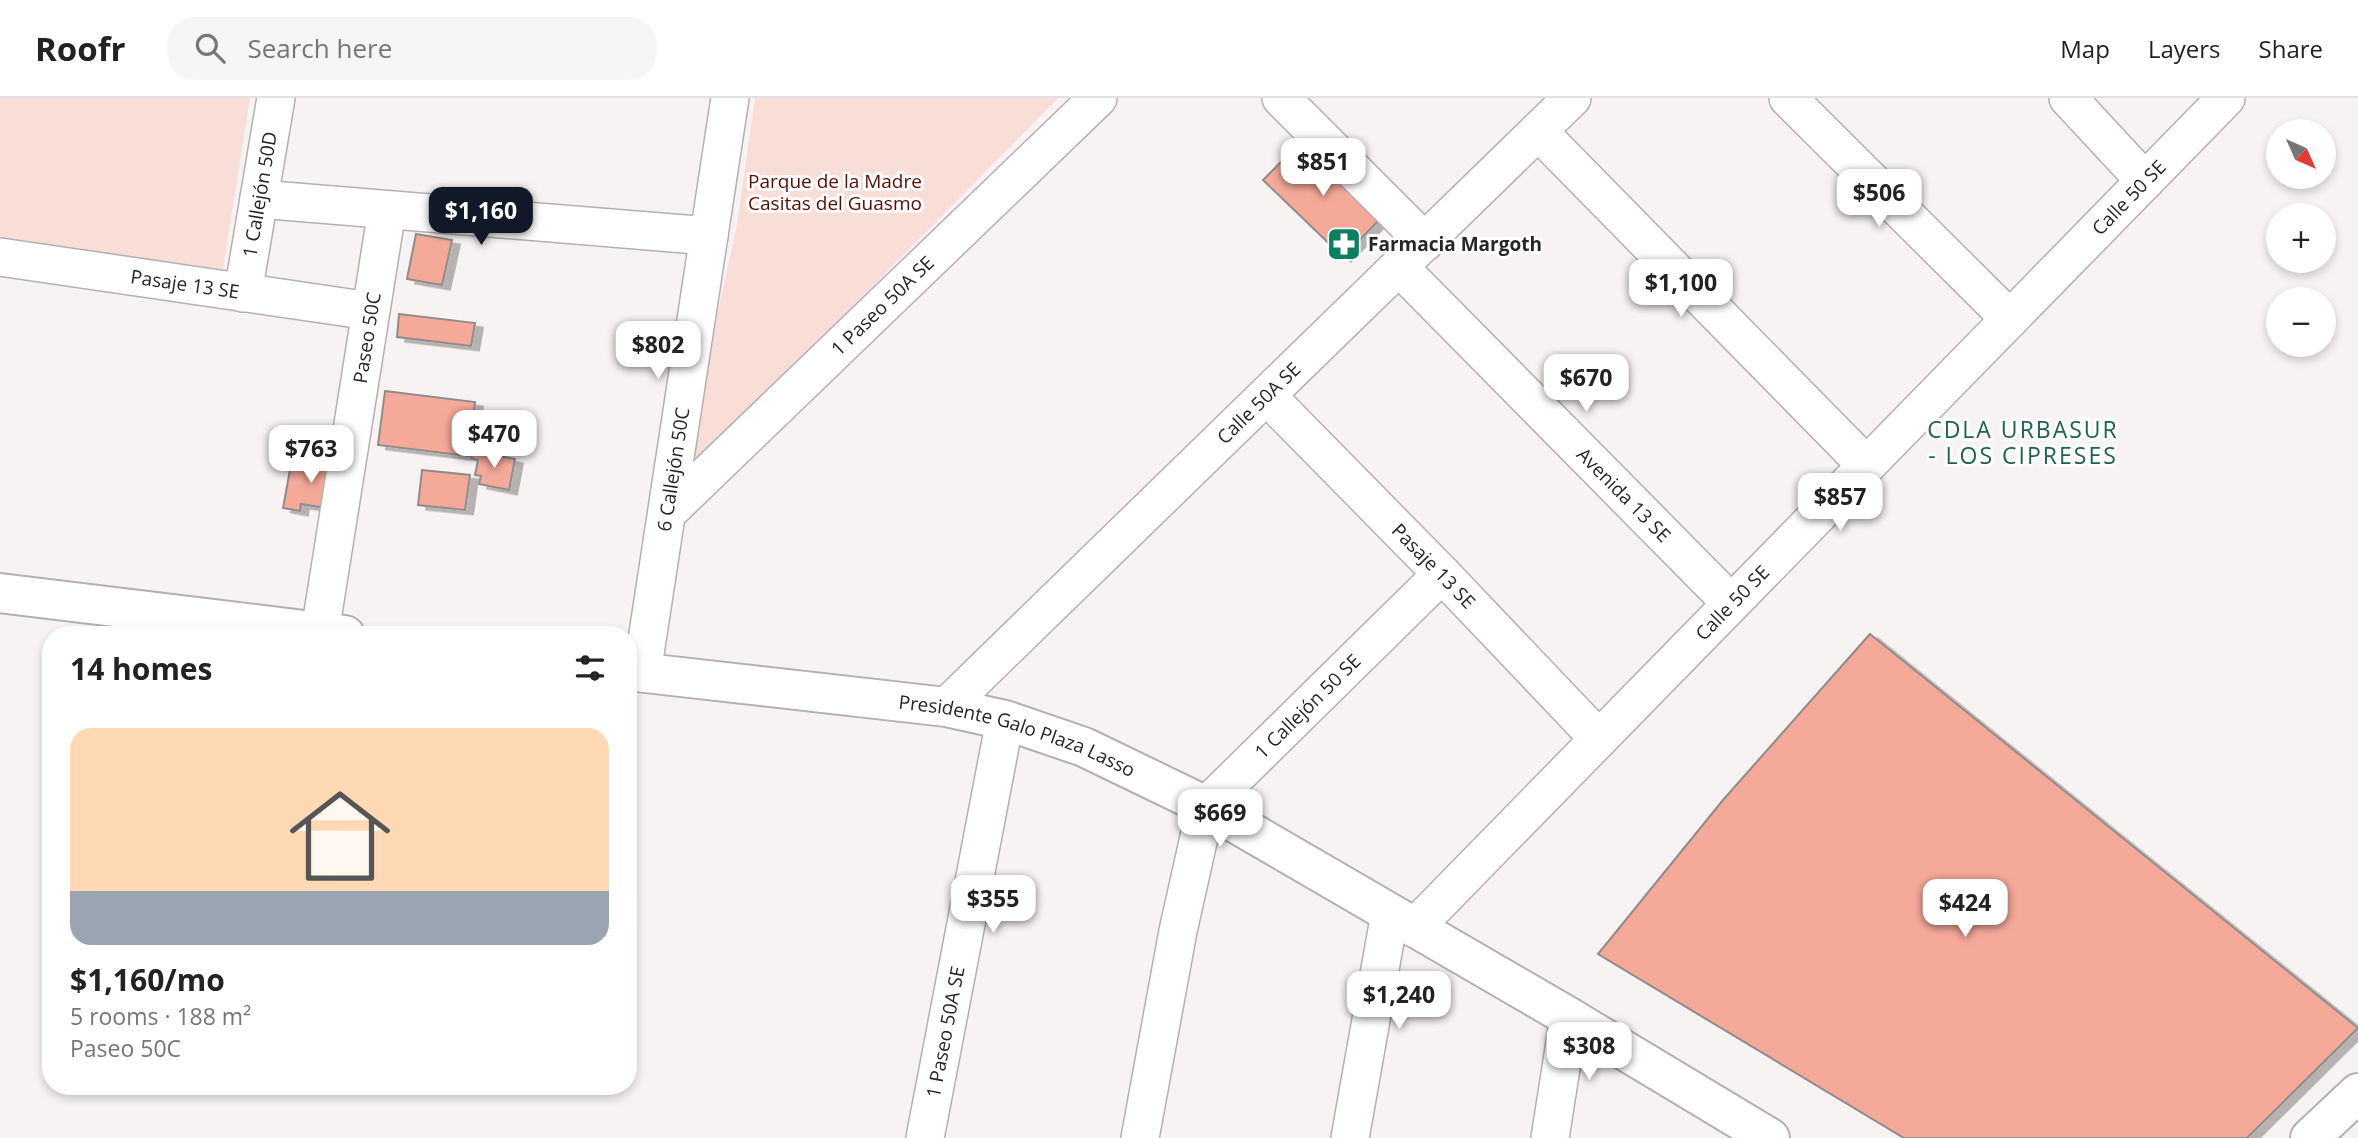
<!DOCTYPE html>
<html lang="en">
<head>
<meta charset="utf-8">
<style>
  :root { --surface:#fff; --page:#f6f6f6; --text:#222; --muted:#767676; --line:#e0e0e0; --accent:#111827 }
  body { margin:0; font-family:"Open Sans",sans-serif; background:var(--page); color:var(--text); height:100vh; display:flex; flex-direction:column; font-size:26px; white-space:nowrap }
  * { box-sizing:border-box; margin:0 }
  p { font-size:23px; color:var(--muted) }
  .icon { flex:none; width:38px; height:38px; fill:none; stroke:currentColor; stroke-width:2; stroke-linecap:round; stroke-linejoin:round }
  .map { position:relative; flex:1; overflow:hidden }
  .drawer { position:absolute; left:42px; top:528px; width:595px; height:469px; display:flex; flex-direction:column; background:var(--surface); border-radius:28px; box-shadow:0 4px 10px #0003 }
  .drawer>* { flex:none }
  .needle { width:46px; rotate:135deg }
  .fabs { position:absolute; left:2266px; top:21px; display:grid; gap:14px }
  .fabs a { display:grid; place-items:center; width:70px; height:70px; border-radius:50%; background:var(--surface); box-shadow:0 4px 10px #0003; font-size:35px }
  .price { position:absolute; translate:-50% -60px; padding:0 16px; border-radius:14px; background:#fff; color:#222; font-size:23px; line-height:46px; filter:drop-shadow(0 2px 4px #0008) }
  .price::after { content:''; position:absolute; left:50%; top:42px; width:21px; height:16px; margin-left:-10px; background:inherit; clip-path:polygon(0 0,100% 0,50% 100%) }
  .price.current { background:var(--accent); color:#fff }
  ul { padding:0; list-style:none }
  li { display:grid; align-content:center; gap:14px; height:371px; padding:0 28px }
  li+li { border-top:2px solid var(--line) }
  li span { display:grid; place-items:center; height:217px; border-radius:21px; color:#555 }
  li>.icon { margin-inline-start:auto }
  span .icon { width:126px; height:126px; fill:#fffc; stroke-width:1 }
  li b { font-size:30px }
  h2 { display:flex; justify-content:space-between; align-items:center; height:84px; padding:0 28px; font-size:30px }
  header { display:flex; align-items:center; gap:42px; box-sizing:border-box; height:98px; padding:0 35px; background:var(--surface); border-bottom:2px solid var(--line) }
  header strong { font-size:33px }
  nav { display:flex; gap:38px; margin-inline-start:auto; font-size:24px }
  .search { width:490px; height:63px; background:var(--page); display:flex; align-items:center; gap:18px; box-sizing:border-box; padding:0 24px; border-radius:28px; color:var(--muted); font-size:26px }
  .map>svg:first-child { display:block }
  .green { fill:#f9ded8 }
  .building { fill:#f5a999; stroke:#908c8b; stroke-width:2; filter:url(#shadow) }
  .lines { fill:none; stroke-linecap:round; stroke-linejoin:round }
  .street-casing { stroke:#b4b0af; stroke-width:40 }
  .secondary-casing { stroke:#b4b0af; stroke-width:42 }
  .street { stroke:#fff; stroke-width:37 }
  .secondary { stroke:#fff; stroke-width:38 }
  .labels { text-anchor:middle; stroke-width:6; stroke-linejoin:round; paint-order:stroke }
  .park-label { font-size:19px; fill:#5d0a00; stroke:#fff }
  .street-label { font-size:19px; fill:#272525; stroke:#fff }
  .poi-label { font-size:19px; font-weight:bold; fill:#272525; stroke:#fff; text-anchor:start }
  .quarter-label { font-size:23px; letter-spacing:2px; fill:#1c634b; stroke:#fff }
</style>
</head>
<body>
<header>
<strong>Roofr</strong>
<div class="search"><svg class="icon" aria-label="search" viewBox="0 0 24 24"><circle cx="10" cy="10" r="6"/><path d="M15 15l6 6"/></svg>Search here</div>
<nav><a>Map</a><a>Layers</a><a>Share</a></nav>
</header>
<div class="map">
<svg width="2358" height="1040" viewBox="0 0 2358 1040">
  <defs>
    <filter id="shadow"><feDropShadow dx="8" dy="4.5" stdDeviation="0" flood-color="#0004"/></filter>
  </defs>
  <rect width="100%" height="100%" fill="#f7f3f2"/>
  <g class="green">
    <polygon points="0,0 250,0 223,171 0,141"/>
    <polygon points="755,0 1058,0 681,383 737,126"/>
  </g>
  <g class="building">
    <polygon points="1304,41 1383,118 1343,159 1263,82"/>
    <polygon points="416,136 452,142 442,187 407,181"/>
    <polygon points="399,216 475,225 471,248 397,239"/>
    <polygon points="385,293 475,304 468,358 378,347"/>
    <polygon points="296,336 348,345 346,355 295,346"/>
    <polygon points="472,353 515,361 509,392 479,386 481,378 475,377 478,362 471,360"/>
    <polygon points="292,361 340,369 332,411 301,406 300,413 283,410"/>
    <polygon points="422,372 470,377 465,412 418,407"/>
    <polygon points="1870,536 2358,930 2247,1040 1904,1040 1598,856 1723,702"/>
  </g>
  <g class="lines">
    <g class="street-casing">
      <g id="street">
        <polyline points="1281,0 1425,144"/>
        <polyline points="1788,0 2010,221"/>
        <polyline points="2068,0 2145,83"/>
        <polyline points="1538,33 1866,367"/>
        <polyline points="259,101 709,138"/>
        <path id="s1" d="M0,159L370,213"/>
        <path id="s2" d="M1399,169L1731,505"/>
        <path id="s3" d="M243,195L276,0"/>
        <path id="s4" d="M1267,298L1442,476L1599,641"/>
        <path id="s5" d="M667,415L1098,0"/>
        <path id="s6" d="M320,534L387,112"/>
        <path id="s7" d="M642,575L730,0"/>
        <path id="s8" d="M946,609L1572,0"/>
        <path id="s9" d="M1414,830L2226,0"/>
        <path id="s10" d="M925,1040L1005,622"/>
        <path id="s11" d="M1140,1040L1178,833L1206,708L1442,476"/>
        <polyline points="1350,1040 1390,815"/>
        <polyline points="1550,1040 1569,919"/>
      </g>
    </g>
    <g class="secondary-casing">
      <g id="secondary">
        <polyline points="0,495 345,537"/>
        <path id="s12" d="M628,573L946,609L1005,622L1084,649L1206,708L1569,919L1770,1040"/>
        <polyline points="2310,1040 2358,995"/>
      </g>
    </g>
    <use href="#street" class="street"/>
    <use href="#secondary" class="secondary"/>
  </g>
  <defs>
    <g id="pharmacy-square" transform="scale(1.75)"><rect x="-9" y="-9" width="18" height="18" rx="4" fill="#098160" stroke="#fff"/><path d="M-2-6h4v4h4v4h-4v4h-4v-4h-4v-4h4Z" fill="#fff"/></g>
  </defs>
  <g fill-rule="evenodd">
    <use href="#pharmacy-square" x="1344" y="146"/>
  </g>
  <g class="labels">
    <g class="park-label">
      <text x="835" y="90">Parque de la Madre<tspan x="835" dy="22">Casitas del Guasmo</tspan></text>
    </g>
    <g class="street-label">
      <text dy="7" stroke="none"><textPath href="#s3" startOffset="100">1 Callejón 50D</textPath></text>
      <text dy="7" stroke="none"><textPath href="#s9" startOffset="1022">Calle 50 SE</textPath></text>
      <text dy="7" stroke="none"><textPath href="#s1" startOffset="187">Pasaje 13 SE</textPath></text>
      <text dy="7" stroke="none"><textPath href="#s5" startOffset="299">1 Paseo 50A SE</textPath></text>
      <text dy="7" stroke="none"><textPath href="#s6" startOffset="298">Paseo 50C</textPath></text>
      <text dy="7" stroke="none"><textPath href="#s8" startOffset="436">Calle 50A SE</textPath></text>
      <text dy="7" stroke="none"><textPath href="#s7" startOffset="206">6 Callejón 50C</textPath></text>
      <text dy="7" stroke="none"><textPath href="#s2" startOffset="320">Avenida 13 SE</textPath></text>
      <text dy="7" stroke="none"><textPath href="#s4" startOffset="238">Pasaje 13 SE</textPath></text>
      <text dy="7" stroke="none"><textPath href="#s9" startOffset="455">Calle 50 SE</textPath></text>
      <text dy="7" stroke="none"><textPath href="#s11" startOffset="481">1 Callejón 50 SE</textPath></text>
      <text dy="7" stroke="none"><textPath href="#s12" startOffset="396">Presidente Galo Plaza Lasso</textPath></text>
      <text dy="7" stroke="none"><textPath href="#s10" startOffset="108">1 Paseo 50A SE</textPath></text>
    </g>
    <g class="poi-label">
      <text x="1368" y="153">Farmacia Margoth</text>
    </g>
    <g class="quarter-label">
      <text x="2023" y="340">CDLA URBASUR<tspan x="2023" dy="26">- LOS CIPRESES</tspan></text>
    </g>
  </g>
</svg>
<div class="fabs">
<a><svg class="needle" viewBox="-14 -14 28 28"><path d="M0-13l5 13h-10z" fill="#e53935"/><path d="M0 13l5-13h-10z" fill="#767676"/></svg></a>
<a>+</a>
<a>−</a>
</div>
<b class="price" style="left:1323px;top:100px">$851</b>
<b class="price" style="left:1879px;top:131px">$506</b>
<b class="price current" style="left:481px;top:149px">$1,160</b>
<b class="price" style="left:1681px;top:221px">$1,100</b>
<b class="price" style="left:658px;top:283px">$802</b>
<b class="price" style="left:1586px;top:316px">$670</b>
<b class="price" style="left:494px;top:372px">$470</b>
<b class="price" style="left:311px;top:387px">$763</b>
<b class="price" style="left:1840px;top:435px">$857</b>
<b class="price" style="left:1220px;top:751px">$669</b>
<b class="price" style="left:993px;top:837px">$355</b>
<b class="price" style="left:1965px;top:841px">$424</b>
<b class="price" style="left:1399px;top:933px">$1,240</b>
<b class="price" style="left:1589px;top:984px">$308</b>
<section class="drawer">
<h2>14 homes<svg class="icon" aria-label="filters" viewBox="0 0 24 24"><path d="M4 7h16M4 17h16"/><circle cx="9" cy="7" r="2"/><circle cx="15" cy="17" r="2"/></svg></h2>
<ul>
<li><span style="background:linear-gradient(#ffd9b3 75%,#9aa5b1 0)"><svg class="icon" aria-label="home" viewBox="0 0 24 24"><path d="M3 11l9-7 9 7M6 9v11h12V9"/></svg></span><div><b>$1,160/mo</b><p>5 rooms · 188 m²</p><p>Paseo 50C</p></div></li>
</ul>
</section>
</div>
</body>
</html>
